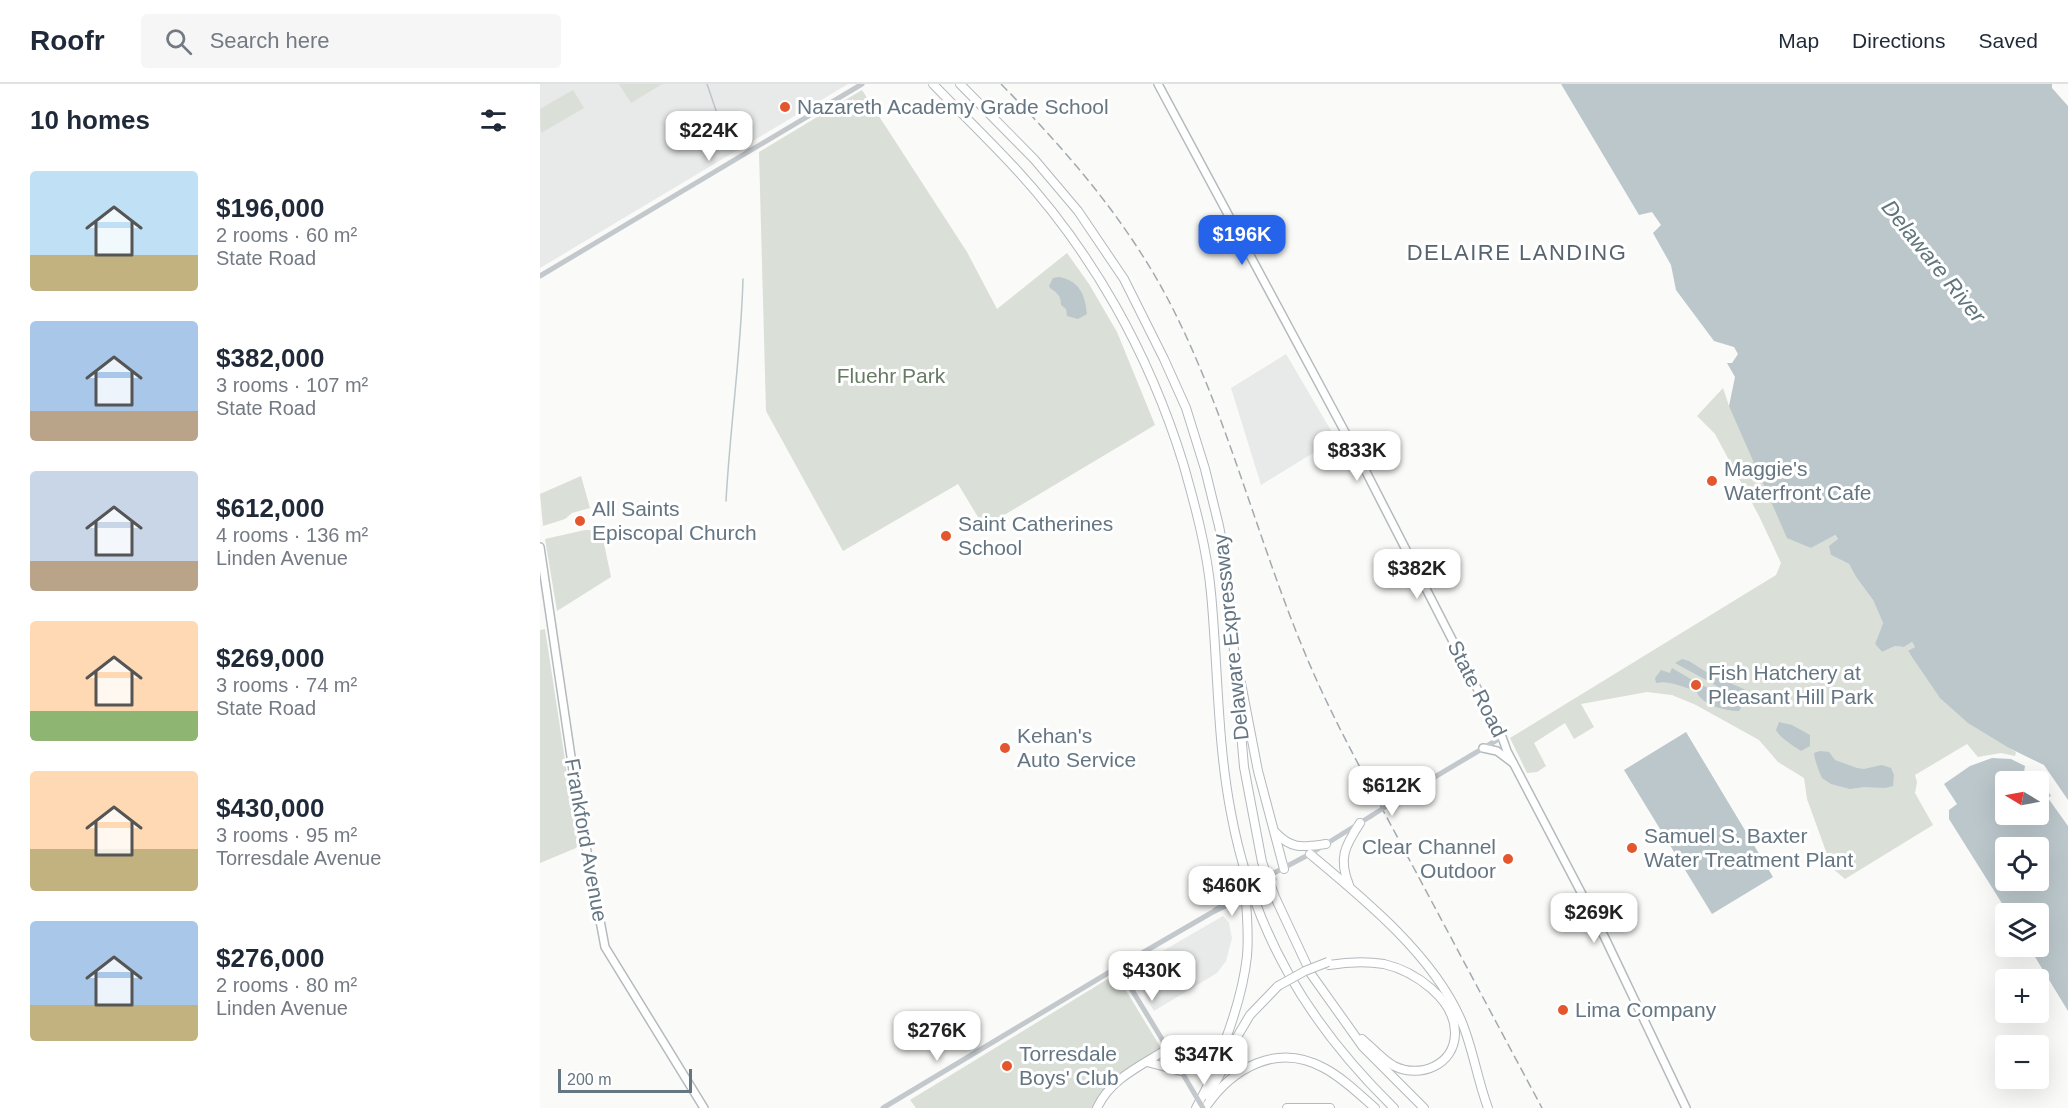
<!DOCTYPE html>
<html lang="en">
<head>
<meta charset="utf-8">
<style>
  :root { --surface:#fff; --page:#f6f6f7; --text:#1f2937; --muted:#747a83; --line:#e0e1e3; --accent:#2563eb }
  body { margin:0; font-family:Helvetica,sans-serif; background:var(--page); color:var(--text); height:100vh; display:flex; flex-direction:column; font-size:22px; white-space:nowrap }
  * { box-sizing:border-box; margin:0 }
  p { font-size:20px; color:var(--muted) }
  .icon { flex:none; width:33px; height:33px; fill:none; stroke:currentColor; stroke-width:2; stroke-linecap:round; stroke-linejoin:round }
  .map { position:relative; flex:1; overflow:hidden }
  .side { display:flex; flex-direction:column; background:var(--surface); width:540px }
  .side>* { flex:none }
  .needle { width:39px; rotate:280deg }
  .fabs { position:absolute; left:1455px; top:687px; display:grid; gap:12px }
  .fabs a { display:grid; place-items:center; width:54px; height:54px; border-radius:6px; background:var(--surface); box-shadow:0 6px 24px #0002; font-size:30px }
  .scale { position:absolute; left:18px; bottom:15px; width:134px; box-sizing:border-box; padding-left:6px; border:3px solid #657683; border-top:0; font-size:16px; line-height:21px; white-space:nowrap; color:#657683; -webkit-text-stroke:4px #fff; paint-order:stroke }
  .price { position:absolute; translate:-50% -51px; padding:0 14px; border-radius:12px; background:#fff; color:#222; font-size:20px; line-height:39px; filter:drop-shadow(0 2px 3px #0008) }
  .price::after { content:''; position:absolute; left:50%; top:36px; width:18px; height:14px; margin-left:-9px; background:inherit; clip-path:polygon(0 0,100% 0,50% 100%) }
  .price.on { background:var(--accent); color:#fff }
  ul { padding:0; list-style:none }
  li { display:flex; align-items:center; gap:18px; height:150px; padding:0 30px }
  li span { display:grid; place-items:center; flex:none; width:168px; height:120px; border-radius:6px; color:#555 }
  li>.icon { margin-inline-start:auto }
  span .icon { width:72px; height:72px; fill:#fffc; stroke-width:1 }
  li b { font-size:26px }
  h2 { display:flex; justify-content:space-between; align-items:center; height:72px; padding:0 30px; font-size:26px }
  header { display:flex; align-items:center; gap:36px; box-sizing:border-box; height:84px; padding:0 30px; background:var(--surface); border-bottom:2px solid var(--line) }
  header strong { font-size:28px }
  nav { display:flex; gap:33px; margin-inline-start:auto; font-size:21px }
  .search { width:420px; height:54px; background:var(--page); display:flex; align-items:center; gap:15px; box-sizing:border-box; padding:0 21px; border-radius:6px; color:var(--muted); font-size:22px }
  main { display:flex; flex:1; min-height:0 }
  .map>svg:first-child { display:block }
  .built { fill:#e8e9e9 }
  .green { fill:#dadfd7 }
  .water { fill:#bbc7cb; fill-rule:evenodd }
  .lines { fill:none; stroke-linecap:round; stroke-linejoin:round }
  .stream { stroke:#bbc7cb; stroke-width:1.5 }
  .major-casing { stroke:#b5babe; stroke-width:10 }
  .highway-casing { stroke:#b4b9bd; stroke-width:10 }
  .minor { stroke:#c3c8cc; stroke-width:5 }
  .major { stroke:#fff; stroke-width:7 }
  .highway { stroke:#fff; stroke-width:8 }
  .rail { stroke:#a2aab0; stroke-width:1.5; stroke-dasharray:9 4.5; stroke-linecap:butt }
  .highway-bridge-casing { stroke:#b4b9bd; stroke-width:10; stroke-linecap:butt }
  .minor-bridge { stroke:#c3c8cc; stroke-width:5 }
  .highway-bridge { stroke:#fff; stroke-width:8 }
  .poi-dot { fill:#e4572e; stroke:#fff; stroke-width:2 }
  .labels { text-anchor:middle; stroke-width:6; stroke-linejoin:round; paint-order:stroke }
  .poi-label { font-size:21px; fill:#657683; stroke:#fff; text-anchor:start }
  .park-label { font-size:21px; fill:#687a64; stroke:#fff }
  .street-label { font-size:21px; fill:#657683; stroke:#fff }
  .neighbourhood-label { font-size:22px; letter-spacing:1.5px; fill:#57646e; stroke:#fff }
  .water-label { font-size:22px; font-style:italic; fill:#60757c; stroke:#fff }
</style>
</head>
<body>
<header>
<strong>Roofr</strong>
<div class="search"><svg class="icon" aria-label="search" viewBox="0 0 24 24"><circle cx="10" cy="10" r="6"/><path d="M15 15l6 6"/></svg>Search here</div>
<nav><a>Map</a><a>Directions</a><a>Saved</a></nav>
</header>
<main>
<section class="side">
<h2>10 homes<svg class="icon" aria-label="filters" viewBox="0 0 24 24"><path d="M4 7h16M4 17h16"/><circle cx="9" cy="7" r="2"/><circle cx="15" cy="17" r="2"/></svg></h2>
<ul>
<li><span style="background:linear-gradient(#bfe0f5 70%,#c2b280 0)"><svg class="icon" aria-label="home" viewBox="0 0 24 24"><path d="M3 11l9-7 9 7M6 9v11h12V9"/></svg></span><div><b>$196,000</b><p>2 rooms · 60 m²</p><p>State Road</p></div></li>
<li><span style="background:linear-gradient(#a9c7e8 75%,#b9a48a 0)"><svg class="icon" aria-label="home" viewBox="0 0 24 24"><path d="M3 11l9-7 9 7M6 9v11h12V9"/></svg></span><div><b>$382,000</b><p>3 rooms · 107 m²</p><p>State Road</p></div></li>
<li><span style="background:linear-gradient(#c9d6e8 75%,#b9a48a 0)"><svg class="icon" aria-label="home" viewBox="0 0 24 24"><path d="M3 11l9-7 9 7M6 9v11h12V9"/></svg></span><div><b>$612,000</b><p>4 rooms · 136 m²</p><p>Linden Avenue</p></div></li>
<li><span style="background:linear-gradient(#ffd9b3 75%,#8fb573 0)"><svg class="icon" aria-label="home" viewBox="0 0 24 24"><path d="M3 11l9-7 9 7M6 9v11h12V9"/></svg></span><div><b>$269,000</b><p>3 rooms · 74 m²</p><p>State Road</p></div></li>
<li><span style="background:linear-gradient(#ffd9b3 65%,#c2b280 0)"><svg class="icon" aria-label="home" viewBox="0 0 24 24"><path d="M3 11l9-7 9 7M6 9v11h12V9"/></svg></span><div><b>$430,000</b><p>3 rooms · 95 m²</p><p>Torresdale Avenue</p></div></li>
<li><span style="background:linear-gradient(#a9c7e8 70%,#c2b280 0)"><svg class="icon" aria-label="home" viewBox="0 0 24 24"><path d="M3 11l9-7 9 7M6 9v11h12V9"/></svg></span><div><b>$276,000</b><p>2 rooms · 80 m²</p><p>Linden Avenue</p></div></li>
</ul>
</section>
<div class="map">
<svg width="1528" height="1024" viewBox="0 0 1528 1024">
  <rect width="100%" height="100%" fill="#fafaf8"/>
  <g class="built">
    <polygon points="0,0 308,0 0,184"/>
    <polygon points="746,270 796,355 721,401 691,304"/>
    <polygon points="683,832 689,839 692,854 686,877 677,889 614,927 590,886"/>
  </g>
  <g class="green">
    <polygon points="79,0 122,0 91,19"/>
    <polygon points="33,6 44,24 1,49 0,25"/>
    <polygon points="322,6 427,168 457,225 527,169 549,200 577,248 615,341 444,443 418,400 303,467 226,327 219,68"/>
    <polygon points="1183,304 1189,322 1271,464 1294,451 1298,455 1291,471 1309,480 1316,493 1333,516 1343,539 1335,560 1342,568 1355,562 1364,563 1372,558 1375,563 1368,568 1469,664 1476,668 1475,672 1461,669 1438,673 1427,660 1375,691 1377,698 1375,709 1393,741 1305,795 1292,784 1267,715 1264,694 1238,678 1219,656 1156,621 1132,611 1107,608 1041,620 1054,643 1034,655 1025,639 994,659 1006,682 997,688 987,689 970,654 1236,491 1241,479 1219,432 1175,350 1157,332"/>
    <polygon points="41,392 50,424 32,429 25,435 3,442 0,410"/>
    <polygon points="45,446 57,446 62,450 71,493 17,527 5,455"/>
    <polygon points="5,545 38,761 36,764 0,779 0,546"/>
    <path d="M576,890L621,964C593,980 568,994 553,1024H376L370,1016Z"/>
  </g>
  <g class="water">
    <polygon points="1021,0 1512,0 1512,4 1528,22 1528,716 1504,681 1469,664 1428,639 1400,614 1368,567 1375,563 1372,558 1364,563 1355,562 1342,568 1335,560 1343,539 1333,516 1316,493 1309,480 1291,471 1289,462 1298,455 1295,451 1271,464 1247,454 1189,322 1195,293 1187,279 1192,279 1198,270 1194,263 1174,257 1136,206 1131,181 1113,149 1121,141 1112,128 1099,131"/>
    <path d="M519,193C540,197 545,211 547,230L538,235L527,232L526,225L521,221C521,211 517,209 510,204L509,202L513,194Z"/>
    <polygon points="1142,575 1149,577 1171,591 1168,597 1135,579"/>
    <path d="M1132,584L1154,597L1151,605C1139,602 1128,596 1116,599L1115,594L1121,586L1130,589Z"/>
    <polygon points="1177,593 1208,607 1212,614 1208,620 1173,600 1174,598 1172,597"/>
    <path d="M1160,600L1202,622L1199,627C1185,627 1158,620 1156,605Z"/>
    <path d="M1239,638L1252,641L1270,651V662L1261,667C1254,662 1239,653 1236,646Z"/>
    <polygon points="1146,648 1233,793 1172,830 1084,686"/>
    <path d="M1280,667L1289,668L1295,676L1317,684L1324,685L1342,681L1351,684L1354,691L1353,702L1345,704L1324,703L1310,705L1291,700L1282,694C1280,690 1274,674 1274,669Z"/>
    <path d="M1452,674L1471,675L1485,682L1484,688L1486,690L1491,689L1503,703L1505,702L1511,712L1508,714L1528,742V927L1489,863L1498,862V830L1468,829L1409,735V726L1417,720L1404,700L1430,682ZM1466,698H1498V730H1466ZM1466,764H1498V796H1466Z"/>
  </g>
  <g class="lines">
    <g class="stream">
      <polyline points="167,0 181,41 183,64"/>
      <path d="M186,417C190,343 201,269 203,195"/>
    </g>
    <g class="major-casing">
      <g id="major">
        <polyline points="618,0 820,376 962,653 967,667 1065,854 1146,1024"/>
        <polyline points="0,463 38,720 65,863 164,1024"/>
        <polyline points="943,664 957,667 973,679"/>
      </g>
    </g>
    <g class="highway-casing">
      <g id="highway">
        <path d="M393,0C420,28 448,55 474,83C552,167 609,269 643,379C655,421 667,465 671,509C678,582 677,657 691,729C713,848 768,940 854,1024"/>
        <polyline points="420,0 494,75 538,127 584,195 624,275 646,324 665,385 679,442 687,485 704,683 722,778 735,813 771,890 823,963 884,1024"/>
        <polyline points="701,599 718,687 744,785"/>
        <path d="M735,748C752,766 763,763 786,760"/>
        <path d="M770,770C823,814 893,871 921,936C933,964 937,995 948,1024"/>
        <path d="M809,801C798,774 805,762 820,739"/>
        <path d="M789,881C807,878 825,877 844,880C874,887 916,915 915,950C914,981 880,995 854,982C842,975 833,964 822,955"/>
        <polyline points="607,978 641,987"/>
        <polyline points="678,985 710,931 738,902"/>
        <path d="M666,1006C683,963 702,918 707,872C709,849 707,828 705,806"/>
        <polyline points="668,1012 684,983"/>
        <path d="M557,1024C571,994 601,982 627,965"/>
        <polyline points="656,1024 667,1003"/>
        <path d="M665,1024C692,984 737,958 784,984C803,994 819,1010 835,1024"/>
        <polyline points="747,1024 790,1024"/>
      </g>
    </g>
    <g class="minor">
      <polyline points="0,192 322,0"/>
      <polyline points="861,713 962,653"/>
      <polyline points="732,790 770,770 831,732"/>
      <polyline points="675,826 701,809"/>
      <polyline points="578,883 642,988"/>
      <polyline points="343,1024 578,883 671,829 701,814"/>
    </g>
    <use href="#major" class="major"/>
    <use href="#highway" class="highway"/>
    <path class="rail" d="M461,0C528,68 591,141 634,227C692,343 721,470 773,588C799,647 831,703 861,760C908,848 955,936 1002,1024"/>
    <g class="highway-bridge-casing">
      <polyline id="highway-bridge" points="738,902 765,887 788,878"/>
    </g>
    <g class="minor-bridge">
      <polyline points="831,732 861,713"/>
      <polyline points="701,809 732,790"/>
      <polyline points="701,814 734,795"/>
      <polyline points="644,992 663,1024"/>
    </g>
    <use href="#highway-bridge" class="highway-bridge"/>
  </g>
  <g class="poi-dot">
    <circle cx="245" cy="23" r="6"/>
    <circle cx="1172" cy="397" r="6"/>
    <circle cx="40" cy="437" r="6"/>
    <circle cx="406" cy="452" r="6"/>
    <circle cx="1156" cy="601" r="6"/>
    <circle cx="465" cy="664" r="6"/>
    <circle cx="1092" cy="764" r="6"/>
    <circle cx="968" cy="775" r="6"/>
    <circle cx="1023" cy="926" r="6"/>
    <circle cx="467" cy="982" r="6"/>
  </g>
  <g class="labels">
    <g class="poi-label">
      <text x="257" y="30">Nazareth Academy Grade School</text>
      <text x="1184" y="392">Maggie's<tspan x="1184" dy="24">Waterfront Cafe</tspan></text>
      <text x="52" y="432">All Saints<tspan x="52" dy="24">Episcopal Church</tspan></text>
      <text x="418" y="447">Saint Catherines<tspan x="418" dy="24">School</tspan></text>
      <text x="1168" y="596">Fish Hatchery at<tspan x="1168" dy="24">Pleasant Hill Park</tspan></text>
      <text x="477" y="659">Kehan's<tspan x="477" dy="24">Auto Service</tspan></text>
      <text x="1104" y="759">Samuel S. Baxter<tspan x="1104" dy="24">Water Treatment Plant</tspan></text>
      <text x="956" y="770" text-anchor="end">Clear Channel<tspan x="956" dy="24">Outdoor</tspan></text>
      <text x="1035" y="933">Lima Company</text>
      <text x="479" y="977">Torresdale<tspan x="479" dy="24">Boys' Club</tspan></text>
    </g>
    <g class="park-label">
      <text x="351" y="299">Fluehr Park</text>
    </g>
    <g class="street-label">
      <text transform="translate(691 553) rotate(-96)" y="7">Delaware Expressway</text>
      <text transform="translate(937 605) rotate(63)" y="7">State Road</text>
      <text transform="translate(46 756) rotate(80)" y="7">Frankford Avenue</text>
    </g>
    <g class="neighbourhood-label">
      <text x="977" y="176">DELAIRE LANDING</text>
    </g>
    <g class="water-label">
      <text transform="translate(1394 177) rotate(51)" y="8">Delaware River</text>
    </g>
  </g>
</svg>
<div class="fabs">
<a><svg class="needle" viewBox="-14 -14 28 28"><path d="M0-13l5 13h-10z" fill="#e53935"/><path d="M0 13l5-13h-10z" fill="#747a83"/></svg></a>
<a><svg class="icon" aria-label="locate" viewBox="0 0 24 24"><circle cx="12" cy="12" r="6"/><path d="M12 2v4M12 18v4M2 12h4M18 12h4"/></svg></a>
<a><svg class="icon" aria-label="layers" viewBox="0 0 24 24"><path d="M12 4l9 5-9 5-9-5zM3 14l9 5 9-5"/></svg></a>
<a>+</a>
<a>−</a>
</div>
<div class="scale">200 m</div>
<b class="price" style="left:169px;top:78px">$224K</b>
<b class="price on" style="left:702px;top:182px">$196K</b>
<b class="price" style="left:817px;top:398px">$833K</b>
<b class="price" style="left:877px;top:516px">$382K</b>
<b class="price" style="left:852px;top:733px">$612K</b>
<b class="price" style="left:692px;top:833px">$460K</b>
<b class="price" style="left:1054px;top:860px">$269K</b>
<b class="price" style="left:612px;top:918px">$430K</b>
<b class="price" style="left:397px;top:978px">$276K</b>
<b class="price" style="left:664px;top:1002px">$347K</b>
</div>
</main>
</body>
</html>
